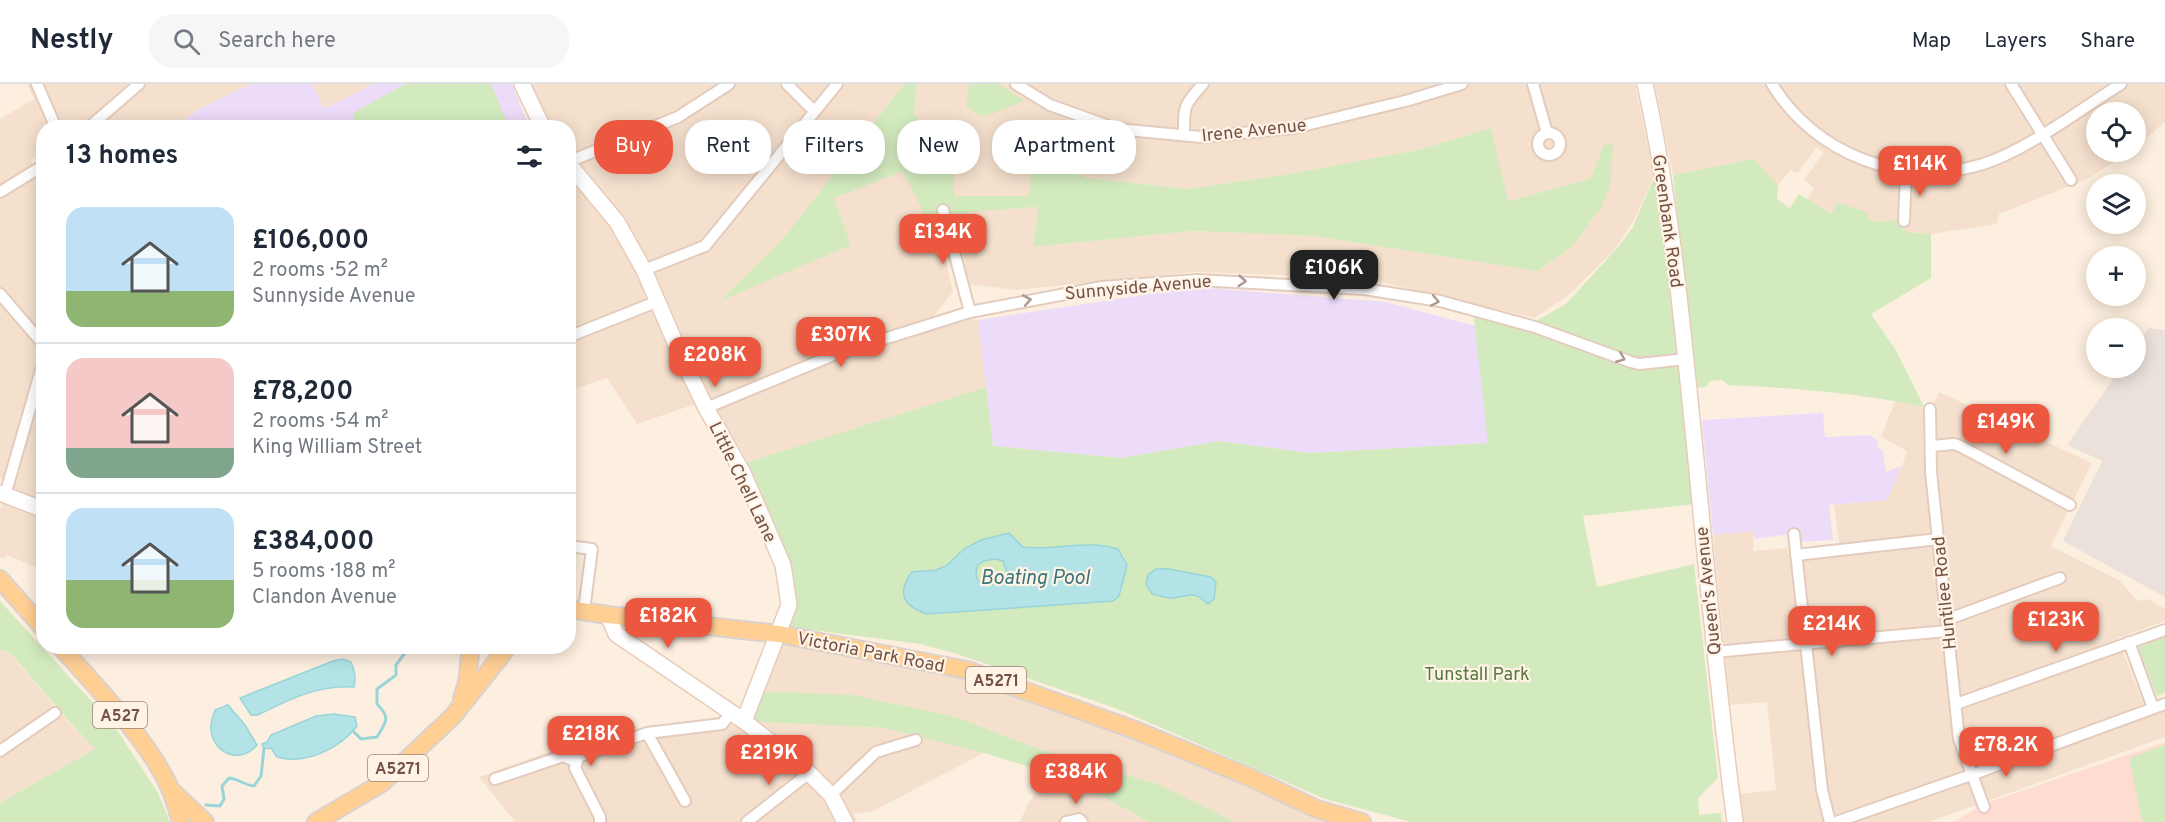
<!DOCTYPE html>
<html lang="en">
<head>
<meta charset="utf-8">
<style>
  :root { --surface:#fff; --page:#f6f6f7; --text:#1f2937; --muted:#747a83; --line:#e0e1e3; --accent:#ec583f }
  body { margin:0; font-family:Overpass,sans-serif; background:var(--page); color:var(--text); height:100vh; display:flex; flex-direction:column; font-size:22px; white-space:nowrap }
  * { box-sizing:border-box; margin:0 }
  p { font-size:20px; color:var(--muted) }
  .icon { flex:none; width:33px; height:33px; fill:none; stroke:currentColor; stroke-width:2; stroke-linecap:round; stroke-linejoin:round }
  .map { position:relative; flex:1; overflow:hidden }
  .panel { position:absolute; left:36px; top:36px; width:540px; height:534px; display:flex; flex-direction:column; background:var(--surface); border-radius:24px; box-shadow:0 3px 15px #0003 }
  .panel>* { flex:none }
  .guide { position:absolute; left:594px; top:36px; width:570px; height:54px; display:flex; gap:12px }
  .buttons { position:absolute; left:2086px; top:18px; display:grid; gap:12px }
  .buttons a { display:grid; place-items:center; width:60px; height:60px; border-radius:50%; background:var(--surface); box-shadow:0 3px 15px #0003; font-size:30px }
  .price { position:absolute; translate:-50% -51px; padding:0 14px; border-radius:12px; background:var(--accent); color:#fff; font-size:20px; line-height:39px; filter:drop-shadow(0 2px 3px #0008) }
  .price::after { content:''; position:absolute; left:50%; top:36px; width:18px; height:14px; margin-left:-9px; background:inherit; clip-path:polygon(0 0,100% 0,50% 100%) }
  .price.current { background:#222; color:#fff }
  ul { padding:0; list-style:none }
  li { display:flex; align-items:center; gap:18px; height:150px; padding:0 30px }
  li+li { border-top:2px solid var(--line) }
  li span { display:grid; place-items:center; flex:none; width:168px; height:120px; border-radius:18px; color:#555 }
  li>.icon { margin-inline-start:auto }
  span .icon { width:72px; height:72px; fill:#fffc; stroke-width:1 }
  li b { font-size:26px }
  h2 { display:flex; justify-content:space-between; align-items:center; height:72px; padding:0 30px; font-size:26px }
  .pill { padding:0 21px; border-radius:24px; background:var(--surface); box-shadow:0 3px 15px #0003; font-size:21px; line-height:54px }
  .pill.current { background:var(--accent); color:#fff }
  header { display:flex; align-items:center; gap:36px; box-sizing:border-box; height:84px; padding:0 30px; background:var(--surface); border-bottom:2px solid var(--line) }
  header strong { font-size:28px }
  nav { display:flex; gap:33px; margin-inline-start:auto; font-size:21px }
  .search { width:420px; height:54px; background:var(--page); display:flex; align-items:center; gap:15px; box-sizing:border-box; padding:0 21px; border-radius:24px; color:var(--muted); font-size:22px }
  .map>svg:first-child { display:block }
  .residential { fill:#f5e0cd }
  .commercial { fill:#fedcd2 }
  .industrial { fill:#ebe1db }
  .education { fill:#ecdcf9 }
  .green { fill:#d3eabe }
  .water { fill:#b3e3e7; stroke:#99d4d9; stroke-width:1.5; fill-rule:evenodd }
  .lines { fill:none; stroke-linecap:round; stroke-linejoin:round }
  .stream { stroke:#99d4d9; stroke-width:3 }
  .street-casing { stroke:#e3ccbe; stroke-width:14 }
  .secondary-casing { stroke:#e8ccbb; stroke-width:18 }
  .primary-casing { stroke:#dbd2cf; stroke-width:20 }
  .street { stroke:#fff; stroke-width:10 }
  .secondary { stroke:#fff; stroke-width:15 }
  .primary { stroke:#ffcf94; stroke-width:16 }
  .oneway { stroke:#ac9890 }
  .labels { text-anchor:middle; stroke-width:4.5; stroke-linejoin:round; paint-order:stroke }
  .shield { fill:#fff3e6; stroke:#9e8376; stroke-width:1.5 }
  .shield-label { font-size:16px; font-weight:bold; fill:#745346 }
  .street-label { font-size:18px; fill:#745346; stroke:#fff3e6 }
  .park-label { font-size:18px; fill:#547a3e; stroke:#fff3e6 }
  .water-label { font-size:20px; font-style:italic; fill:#3a757b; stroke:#fff3e6 }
</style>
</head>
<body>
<header>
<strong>Nestly</strong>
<div class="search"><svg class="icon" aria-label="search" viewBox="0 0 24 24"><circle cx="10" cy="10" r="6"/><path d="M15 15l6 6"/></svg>Search here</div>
<nav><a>Map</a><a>Layers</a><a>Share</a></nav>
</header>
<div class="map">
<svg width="2165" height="738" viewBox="0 0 2165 738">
  <rect width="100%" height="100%" fill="#fdefdf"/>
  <g class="residential">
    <polygon points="27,0 252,0 201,24 173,43 44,44 43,67 30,76 44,99 43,486 7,471 3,475 0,473 0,425 14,399 0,394 0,35 34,15"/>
    <polygon points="312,0 374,0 324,25"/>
    <polygon points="531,0 904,0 782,156 721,216 851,161 834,114 903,86 945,172 953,208 925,242 961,231 978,236 986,303 748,378 710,315 637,340 607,294 569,307 568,44 552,43"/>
    <polygon points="917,0 1635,0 1654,92 1635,134 1615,165 1570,210 1535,234 1364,194 1194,188 1015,206 969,200 964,177 966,128 1038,123 1033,163 1193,147 1313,152 1537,187 1571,164 1604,61 1590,95 1507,117 1491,44 1418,66 1289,90 1188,105 1087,94 1033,74 1030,112 954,112 954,66 914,31"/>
    <polygon points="1655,0 2165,0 2165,38 2136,63 2136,28 2097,28 2097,68 2130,68 2085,96 1999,130 1997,140 1931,150 1907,148 1895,136 1879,138 1868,135 1838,118 1832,130 1807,116 1814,104 1804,96 1823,69 1817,63 1798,89 1791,86 1778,101 1754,75 1673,91"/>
    <polygon points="1939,308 2092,379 2051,462 2120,497 2138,517 2149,515 2165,525 2165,537 2118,554 2148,632 2165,626 2165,653 1929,738 1743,738 1740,710 1776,706 1767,618 1730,621 1713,451 1754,447 1753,467 1788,464 1789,476 1841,472 1834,421 1887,416 1902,382 1907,367 1881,353 1895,317 1932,325"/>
    <polygon points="779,550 967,586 1172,669 1251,705 1362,738 1235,738 1158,700 1050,669 956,633 755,607"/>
    <polygon points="0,565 10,570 73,643 95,665 0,719"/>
    <polygon points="761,638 884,644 984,669 873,727 854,730 857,738 515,738 479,693 563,663 577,669 639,652"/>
    <polygon points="1049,689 1091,706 1149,738 1020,738 1027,722"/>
  </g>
  <polygon class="commercial" points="2165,658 2165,738 1954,738 1983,720"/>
  <polygon class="industrial" points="2149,244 2165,246 2165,513 2063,457 2102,377 2067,361 2121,284 2136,284 2136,262"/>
  <g class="education">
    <polygon points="252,0 312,0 324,25 373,0 512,0 529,43 173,44 201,24"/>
    <polygon points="1197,203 1386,218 1475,242 1489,359 1311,369 1218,357 1122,374 993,362 978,236"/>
    <polygon points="1823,329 1825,353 1870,351 1878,357 1877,362 1883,367 1886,388 1902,382 1887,416 1829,421 1833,456 1800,458 1799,449 1755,455 1753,447 1713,451 1702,336"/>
  </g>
  <g class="green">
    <polygon points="405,0 491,0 509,43 355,43 353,29"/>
    <polygon points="904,0 917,0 914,31 954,66 954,112 1029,112 1033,74 1087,94 1188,105 1289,90 1418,66 1491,44 1508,117 1590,95 1604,61 1613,59 1611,98 1602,122 1571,164 1537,187 1313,152 1193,147 1033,163 1038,123 966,128 963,161 945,172 903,87 834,114 851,161 720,217 782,156"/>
    <polygon points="969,0 999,0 1024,17 983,33 966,23"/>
    <path d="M1754,75L1778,101L1777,115L1790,124L1799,110L1831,130L1838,118L1868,129V135L1879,138L1895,136L1907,148L1931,150V194L1871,230L1895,265L1924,323C1859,309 1794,304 1728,301L1722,296L1709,297L1707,303L1697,304L1673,91Z"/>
    <polygon points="1662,91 1697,420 1583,432 1597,503 1694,480 1718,694 1698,714 1699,731 1721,729 1722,738 1411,738 1325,715 1118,625 954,569 920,560 813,546 789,547 789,478 754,393 745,394 739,383 748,378 986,303 993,362 1122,374 1218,357 1311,369 1488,359 1473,226 1535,243 1538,236 1567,219 1618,163 1633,143 1652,98"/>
    <polygon points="0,517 115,643 158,709 170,738 0,738 0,719 95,665 74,643 11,570 0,565"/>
    <polygon points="2165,553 2165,609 2157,612 2138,563"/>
    <polygon points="755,607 853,611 956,633 1050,669 1158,700 1235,738 1149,738 1091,706 1049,689 984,669 884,644 761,638 748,641"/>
    <polygon points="2165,661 2165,738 2142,738 2129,674"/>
  </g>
  <g class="water">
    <path d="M1009,449L1023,463C1054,467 1088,455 1118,465L1127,481L1119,512L1113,517L927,530C903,522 896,509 912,488L936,486L946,482L964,465L981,456ZM995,475L1003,477L1007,489C1002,500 994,502 982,501C975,495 975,489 978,481L984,477Z"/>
    <path d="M1156,485H1169L1211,493L1216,498L1214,515L1208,520C1192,505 1190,513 1172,514C1166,514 1158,511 1152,510L1146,500L1148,491Z"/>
    <path d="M343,575L351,578C355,588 356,593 354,603C319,600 288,616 258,631H251L240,614L333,577Z"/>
    <path d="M228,621L245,641L257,661C241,680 214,671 211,646C210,639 213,633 215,626Z"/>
    <path d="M334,630L355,633L357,642C339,665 306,681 277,673L271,664L264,665L262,660L267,658L271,651L316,632Z"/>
  </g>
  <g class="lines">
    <g class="stream">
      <path d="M353,647L361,655L377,653C386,638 391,634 377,620V605L396,591V581L410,562"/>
      <path d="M206,721L220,722L224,715L222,702L229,694C239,695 244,701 254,702L261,692L264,665"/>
    </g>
    <g class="street-casing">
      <g id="street">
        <polyline points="37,0 56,44"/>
        <polyline points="787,0 814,27"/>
        <polyline points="1016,0 1050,21 1117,45 1201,53 1294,44 1409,16 1462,0"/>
        <polyline points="1533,0 1547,49"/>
        <path d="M1772,0C1814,70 1904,105 1983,80C2027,66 2081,25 2121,0"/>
        <polyline points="2011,0 2071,96"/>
        <polyline points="88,44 139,0"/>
        <circle cx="1549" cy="60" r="11"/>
        <path d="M1184,51C1184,22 1183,22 1203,0"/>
        <polyline points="568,78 678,33 729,0"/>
        <polyline points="0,108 44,81"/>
        <polyline points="943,126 970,228"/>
        <polyline points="1904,137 1906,88"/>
        <polyline points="644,186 705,162 837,0"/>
        <polyline points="0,210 44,261"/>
        <polyline points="568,253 656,218"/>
        <polyline points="706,324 836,270 970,228 1102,203 1197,196 1364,205 1440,217 1535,243 1631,278 1639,280 1686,275"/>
        <polyline points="1930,325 1931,388 1959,655 1984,723"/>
        <polyline points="1932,362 1954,360 1960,362 2070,421"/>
        <polyline points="5,411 44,276"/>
        <polyline points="1794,450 1822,706 1830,738"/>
        <polyline points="568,462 592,465 584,526"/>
        <polyline points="1796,471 1938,455"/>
        <polyline points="1946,536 2060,494"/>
        <polyline points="2129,558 2153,624"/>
        <polyline points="1714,568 1947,547"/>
        <polyline points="1956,620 2165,546"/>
        <polyline points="0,667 55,629"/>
        <polyline points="495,695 563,672 577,678"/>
        <polyline points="831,711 876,668 916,656"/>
        <polyline points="685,717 647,649 722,640 731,629"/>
        <polyline points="600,738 600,733 575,684 578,673 647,649"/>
        <polyline points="747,738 809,689"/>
        <polyline points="1066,738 1079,735 1082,738"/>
        <polyline points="1836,738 1971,691 2165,620"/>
      </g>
    </g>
    <g class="secondary-casing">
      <g id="secondary">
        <polyline points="522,0 543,44"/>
        <path d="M1645,0C1673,127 1684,257 1697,386C1708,504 1720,621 1735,738"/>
        <polyline points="568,79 617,138 644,186 681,272 706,324 743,389 783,481 789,521 744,637"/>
        <polyline points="0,409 44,426"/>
        <polyline points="608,531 616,550 744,637 809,689 831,711 845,738"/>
      </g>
    </g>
    <g class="primary-casing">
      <g id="primary">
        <polyline points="0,495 44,545"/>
        <polyline points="568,525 608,531 779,550 967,586 1135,646 1249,693 1317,725 1362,738"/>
        <path d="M60,562C95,602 151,658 171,707C175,717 178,728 181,738"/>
        <polyline points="462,615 467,598 471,562"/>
        <polyline points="173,708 205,738"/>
        <polyline points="316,738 382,699 453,632 504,568"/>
      </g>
    </g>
    <use href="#street" class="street"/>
    <use href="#secondary" class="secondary"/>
    <use href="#primary" class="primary"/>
  </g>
  <defs><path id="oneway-chevron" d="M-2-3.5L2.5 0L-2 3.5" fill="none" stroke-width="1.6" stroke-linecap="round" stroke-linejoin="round" transform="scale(1.5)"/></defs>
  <g class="oneway">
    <use href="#oneway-chevron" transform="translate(1242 197) rotate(4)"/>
    <use href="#oneway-chevron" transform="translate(1027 216) rotate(-10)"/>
    <use href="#oneway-chevron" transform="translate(1435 217) rotate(11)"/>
    <use href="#oneway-chevron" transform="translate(1621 274) rotate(22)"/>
  </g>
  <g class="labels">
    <g class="shield">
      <rect x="966" y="583" width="60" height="26" rx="4.5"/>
      <rect x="93" y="618" width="54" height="26" rx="4.5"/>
      <rect x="368" y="671" width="60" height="26" rx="4.5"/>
    </g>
    <g class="shield-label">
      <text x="996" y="602">A5271</text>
      <text x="120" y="637">A527</text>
      <text x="398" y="690">A5271</text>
    </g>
    <g class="street-label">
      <text transform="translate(1254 46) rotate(-6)" y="6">Irene Avenue</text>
      <text transform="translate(1668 137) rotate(82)" y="6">Greenbank Road</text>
      <text transform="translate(1138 203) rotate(-5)" y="6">Sunnyside Avenue</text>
      <text transform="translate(743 398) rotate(64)" y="6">Little Chell Lane</text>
      <text transform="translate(1708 507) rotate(-96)" y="6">Queen's Avenue</text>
      <text transform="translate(1944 509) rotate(-96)" y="6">Huntilee Road</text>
      <text transform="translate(871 568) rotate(11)" y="6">Victoria Park Road</text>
    </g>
    <g class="park-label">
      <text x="1477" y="596">Tunstall Park</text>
    </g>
    <g class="water-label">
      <text x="1035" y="500">Boating Pool</text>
    </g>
  </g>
</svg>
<div class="buttons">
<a><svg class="icon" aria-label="locate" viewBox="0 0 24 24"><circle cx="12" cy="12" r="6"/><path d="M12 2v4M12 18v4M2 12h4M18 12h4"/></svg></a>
<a><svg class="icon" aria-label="layers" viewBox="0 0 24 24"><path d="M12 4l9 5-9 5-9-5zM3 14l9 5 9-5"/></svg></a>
<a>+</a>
<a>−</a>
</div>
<b class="price" style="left:1920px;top:113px">£114K</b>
<b class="price" style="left:943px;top:181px">£134K</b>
<b class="price current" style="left:1334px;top:217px">£106K</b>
<b class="price" style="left:841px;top:284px">£307K</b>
<b class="price" style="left:715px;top:304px">£208K</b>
<b class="price" style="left:2006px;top:371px">£149K</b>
<b class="price" style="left:668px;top:565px">£182K</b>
<b class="price" style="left:2056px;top:569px">£123K</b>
<b class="price" style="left:1832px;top:573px">£214K</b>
<b class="price" style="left:591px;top:683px">£218K</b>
<b class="price" style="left:2006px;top:694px">£78.2K</b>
<b class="price" style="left:769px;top:702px">£219K</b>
<b class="price" style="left:1076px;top:721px">£384K</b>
<div class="guide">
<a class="pill current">Buy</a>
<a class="pill">Rent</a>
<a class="pill">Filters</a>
<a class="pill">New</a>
<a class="pill">Apartment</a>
</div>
<section class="panel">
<h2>13 homes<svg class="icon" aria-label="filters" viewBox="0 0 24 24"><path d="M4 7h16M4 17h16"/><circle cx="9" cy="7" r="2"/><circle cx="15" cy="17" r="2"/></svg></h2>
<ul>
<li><span style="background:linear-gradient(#bfe0f5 70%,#8fb573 0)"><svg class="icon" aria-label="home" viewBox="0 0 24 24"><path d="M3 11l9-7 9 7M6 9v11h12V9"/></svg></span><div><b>£106,000</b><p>2 rooms · 52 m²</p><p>Sunnyside Avenue</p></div></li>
<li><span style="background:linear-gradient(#f6c9c9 75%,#7fa58c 0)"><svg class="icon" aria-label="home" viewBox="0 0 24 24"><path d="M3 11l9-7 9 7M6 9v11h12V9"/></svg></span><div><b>£78,200</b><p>2 rooms · 54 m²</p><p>King William Street</p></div></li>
<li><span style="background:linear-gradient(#bfe0f5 60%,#8fb573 0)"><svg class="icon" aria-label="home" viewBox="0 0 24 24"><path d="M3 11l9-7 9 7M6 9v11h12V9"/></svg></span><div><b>£384,000</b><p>5 rooms · 188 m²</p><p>Clandon Avenue</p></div></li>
</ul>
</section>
</div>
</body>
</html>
